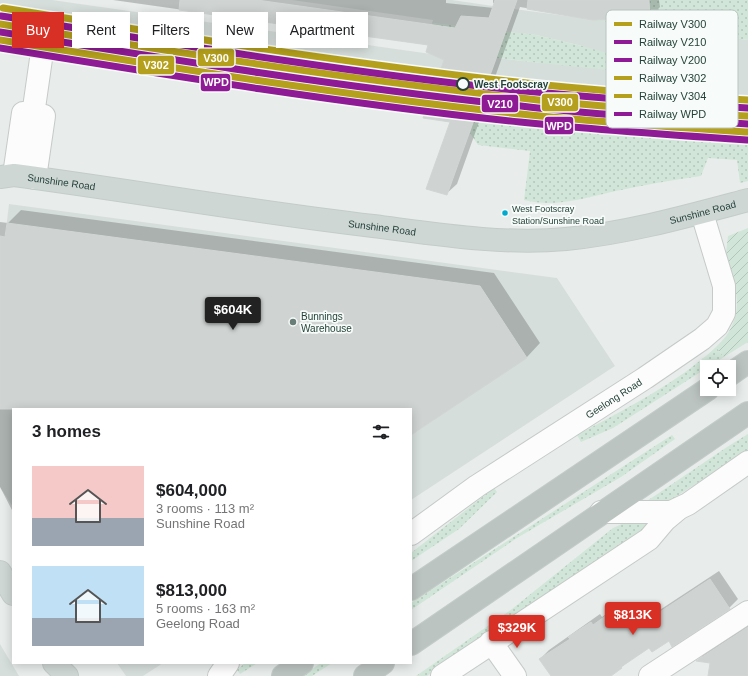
<!DOCTYPE html>
<html lang="en">
<head>
<meta charset="utf-8">
<style>
  :root { --surface:#fff; --page:#f6f6f6; --text:#202124; --muted:#757577; --accent:#d93025 }
  body { margin:0; font-family:Arial,sans-serif; background:var(--page); color:var(--text); height:100vh; display:flex; flex-direction:column; font-size:15px; white-space:nowrap }
  * { box-sizing:border-box; margin:0 }
  p { font-size:13px; color:var(--muted) }
  .icon { flex:none; width:22px; height:22px; fill:none; stroke:currentColor; stroke-width:2; stroke-linecap:round; stroke-linejoin:round }
  .map { position:relative; flex:1; overflow:hidden }
  .sheet { position:absolute; left:12px; top:408px; width:400px; height:256px; display:flex; flex-direction:column; background:var(--surface); border-radius:0px; box-shadow:0 2px 10px #0003 }
  .sheet>* { flex:none }
  .guide { position:absolute; left:12px; top:12px; width:400px; height:36px; display:flex; gap:8px }
  .tools { position:absolute; left:700px; top:360px; display:grid; gap:8px }
  .tools a { display:grid; place-items:center; width:36px; height:36px; border-radius:0px; background:var(--surface); box-shadow:0 2px 10px #0003; font-size:20px }
  .price { position:absolute; translate:-50% -34px; padding:0 9px; border-radius:4px; background:var(--accent); color:#fff; font-size:13px; line-height:26px; filter:drop-shadow(0 1px 2px #0008) }
  .price::after { content:''; position:absolute; left:50%; top:24px; width:12px; height:9px; margin-left:-6px; background:inherit; clip-path:polygon(0 0,100% 0,50% 100%) }
  .price.selected { background:#222; color:#fff }
  ul { padding:0; list-style:none }
  li { display:flex; align-items:center; gap:12px; height:100px; padding:0 20px }
  li span { display:grid; place-items:center; flex:none; width:112px; height:80px; border-radius:0px; color:#555 }
  li>.icon { margin-inline-start:auto }
  span .icon { width:48px; height:48px; fill:#fffc; stroke-width:1 }
  li b { font-size:17px }
  h2 { display:flex; justify-content:space-between; align-items:center; height:48px; padding:0 20px; font-size:17px }
  .chip { padding:0 14px; border-radius:0px; background:var(--surface); box-shadow:0 2px 10px #0003; font-size:14px; line-height:36px }
  .chip.selected { background:var(--accent); color:#fff }
  .map>svg:first-child { display:block }
  .built { fill:#d6dedb }
  .grass { fill:url(#grass-dots) }
  .garden { fill:url(#garden-furrows) }
  .shadow { fill:#0003 }
  .building { fill:#cfd4d2; stroke:#d1d6d4 }
  .lines { fill:none; stroke-linecap:round; stroke-linejoin:round }
  .minor-casing { stroke:#c5cac8; stroke-width:24 }
  .major-casing { stroke:#c3ccc9; stroke-width:24 }
  .highway-casing { stroke:#c3ccc9; stroke-width:24 }
  .minor { stroke:#fcfcfc; stroke-width:22 }
  .major { stroke:#cfd7d5; stroke-width:22 }
  .highway { stroke:#bcc4c2; stroke-width:22 }
  .rail-1-casing { stroke:#f7fbf9; stroke-width:10 }
  .rail-2-casing { stroke:#f7fbf9; stroke-width:10 }
  .rail-3-casing { stroke:#f7fbf9; stroke-width:10 }
  .rail-4-casing { stroke:#f7fbf9; stroke-width:10 }
  .rail-5-casing { stroke:#f7fbf9; stroke-width:10 }
  .rail-6-casing { stroke:#f7fbf9; stroke-width:10 }
  .rail-1 { stroke:#b4a01c; stroke-width:7 }
  .rail-2 { stroke:#8f1a95; stroke-width:7 }
  .rail-3 { stroke:#8f1a95; stroke-width:7 }
  .rail-4 { stroke:#b4a01c; stroke-width:7 }
  .rail-5 { stroke:#b4a01c; stroke-width:7 }
  .rail-6 { stroke:#8f1a95; stroke-width:7 }
  .stop-dot { fill:#f7fbf9; stroke:#24423a; stroke-width:2 }
  .bus-dot { fill:#00a9ce; stroke:#f7fbf9; stroke-width:1.5 }
  .poi-dot { fill:#697e78; stroke:#f7fbf9; stroke-width:1.5 }
  .labels { text-anchor:middle; stroke-width:3.5; stroke-linejoin:round; paint-order:stroke }
  .bus-label { font-size:9px; fill:#24423a; stroke:#f7fbf9; text-anchor:start }
  .stop-label { font-size:10px; font-weight:bold; fill:#24423a; stroke:#f7fbf9; text-anchor:start }
  .street-label { font-size:10px; fill:#24423a; stroke:#f7fbf9 }
  .poi-label { font-size:10px; fill:#24423a; stroke:#f7fbf9; text-anchor:start }
  .key { fill:#f7fbf9; stroke:#b8c4c0; stroke-width:1 }
  .key-label { font-size:11px; fill:#24423a }
  .line-badge { stroke:#f7fbf9; stroke-width:1.5 }
  .badge-label { font-size:11px; text-anchor:middle; font-weight:bold; fill:#fff }
</style>
</head>
<body>
<div class="map">
<svg width="748" height="676" viewBox="0 0 748 676">
  <defs>
    <pattern id="grass-dots" width="8" height="8" patternUnits="userSpaceOnUse"><rect width="8" height="8" fill="#d1e6d8"/><path d="M2 2h.1M6 6h.1" fill="none" stroke="#b3c6ba" stroke-width="1.8" stroke-linecap="round"/></pattern>
    <pattern id="garden-furrows" width="10" height="10" patternUnits="userSpaceOnUse"><rect width="10" height="10" fill="#d1e6d8"/><path d="M-1 1l2-2M0 10L10 0M9 11l2-2" fill="none" stroke="#b3c6ba"/></pattern>
  </defs>
  <rect width="100%" height="100%" fill="#e8edeb"/>
  <g class="built">
    <polygon points="0,0 52,0 431,54 444,60 431,95 0,34"/>
    <polygon points="292,0 452,0 493,6 489,18 461,16 457,26 432,23 433,20"/>
    <polygon points="514,9 748,40 748,124 565,112 481,101 497,58 540,63 582,46 536,35 506,32"/>
    <polygon points="9,204 557,278 615,366 411,500 411,409 13,409 13,507 0,487 0,236 5,237"/>
    <polygon points="0,644 19,676 20,676 0,676"/>
    <polygon points="117,663 163,663 143,676 126,676"/>
  </g>
  <g class="grass">
    <polygon points="649,0 748,0 748,40 593,20 650,18"/>
    <polygon points="432,23 536,35 582,46 650,65 649,74 540,63 444,52 430,37"/>
    <polygon points="0,34 431,95 428,104 225,73 224,80 0,46"/>
    <path d="M481,101L565,112L748,124V181L740,183L737,160L708,158L701,176C672,180 644,185 616,191C585,198 555,208 524,200L530,151L478,145L470,133Z"/>
    <path d="M716,347L724,357L613,428L581,442L577,435C622,411 679,382 716,347Z"/>
    <polygon points="748,434 748,450 674,498 666,502 647,501 727,447"/>
    <polygon points="672,435 675,439 621,477 517,538 411,610 411,603"/>
    <polygon points="494,488 497,492 459,529 411,561 411,553"/>
    <polygon points="626,522 650,524 611,552 427,676 416,676 512,609 613,528"/>
    <polygon points="245,663 257,663 240,674 237,670"/>
    <polygon points="321,663 332,663 312,676 302,676"/>
  </g>
  <path class="garden" d="M748,228V342L724,357L716,347C748,317 736,289 726,252L728,236Z"/>
  <g class="shadow">
    <polygon points="113,0 446,0 446,3 494,8 495,3 493,3 493,0 659,0 660,7 649,18 593,19 520,7 457,184 446,194 451,121 445,60 429,45"/>
    <polygon points="21,210 494,273 540,343 527,357 411,434 411,409 13,409 13,512 0,487 0,222 8,223"/>
    <polygon points="719,571 738,599 729,608 672,645 669,640 649,646 609,676 552,676 540,659 549,650 600,614 602,617 621,604 627,613 634,608 643,621"/>
    <polygon points="748,624 748,676 709,676 711,662 698,660 709,650"/>
  </g>
  <g class="building">
    <polygon points="180,0 257,0 455,28 461,16 489,18 495,0 517,0 447,195 426,189 450,122 423,118 444,60 426,52 428,45 179,10"/>
    <polygon points="528,0 649,0 650,19 593,20 527,9"/>
    <polygon points="7,223 480,286 527,358 411,435 411,409 0,409 0,236 5,237"/>
    <polygon points="710,579 730,609 672,647 669,641 652,652 649,648 621,667 622,668 611,676 551,676 539,659 570,639 568,637 591,622 593,625 611,612 617,621 625,616 634,629"/>
    <polygon points="748,627 748,676 708,676 710,663 696,661"/>
  </g>
  <g class="lines">
    <g class="minor-casing">
      <g id="minor">
        <polyline points="33,115 41,59"/>
        <polyline points="14,175 23,113 44,116 35,178"/>
        <polyline points="601,512 671,512 688,504 748,462"/>
        <path id="s1" d="M411,534L477,486L645,378L702,339L717,326L724,313V286L702,213"/>
        <polyline points="491,642 515,676"/>
        <polyline points="219,676 228,663"/>
        <polyline points="442,676 649,539 665,520 677,510"/>
        <polyline points="650,676 748,612"/>
      </g>
    </g>
    <g class="major-casing">
      <g id="major">
        <path id="s2" d="M0,177L14,175C134,191 253,212 373,226C436,234 502,245 566,239C628,233 688,216 748,200"/>
        <polyline points="0,572 13,594"/>
        <polyline points="54,663 67,676"/>
      </g>
    </g>
    <g class="highway-casing">
      <g id="highway">
        <polyline points="729,375 748,362"/>
        <polyline points="411,589 708,389"/>
        <polyline points="411,644 748,413"/>
        <polyline points="283,676 302,663"/>
        <polyline points="365,676 383,663"/>
      </g>
    </g>
    <use href="#minor" class="minor"/>
    <use href="#major" class="major"/>
    <use href="#highway" class="highway"/>
    <g class="rail-1-casing">
      <path id="rail-1" d="M0,24C173,52 347,79 521,98C597,107 672,111 748,116"/>
    </g>
    <g class="rail-2-casing">
      <path id="rail-2" d="M0,32C173,60 347,88 521,106C596,115 672,119 748,124"/>
    </g>
    <g class="rail-3-casing">
      <path id="rail-3" d="M1,16C175,44 350,73 525,91C600,98 674,104 748,108"/>
    </g>
    <g class="rail-4-casing">
      <path id="rail-4" d="M0,40C173,68 346,96 521,114C596,122 672,127 747,132"/>
    </g>
    <g class="rail-5-casing">
      <path id="rail-5" d="M3,8C176,36 351,64 526,83C600,91 674,96 748,100"/>
    </g>
    <g class="rail-6-casing">
      <path id="rail-6" d="M0,48C173,76 346,104 520,122C596,130 671,135 747,140"/>
    </g>
    <use href="#rail-1" class="rail-1"/>
    <use href="#rail-2" class="rail-2"/>
    <use href="#rail-3" class="rail-3"/>
    <use href="#rail-4" class="rail-4"/>
    <use href="#rail-5" class="rail-5"/>
    <use href="#rail-6" class="rail-6"/>
  </g>
  <circle class="stop-dot" cx="463" cy="84" r="6"/>
  <circle class="bus-dot" cx="505" cy="213" r="3.5"/>
  <circle class="poi-dot" cx="293" cy="322" r="4"/>
  <g class="labels">
    <g class="bus-label">
      <text x="512" y="212">West Footscray<tspan x="512" dy="12">Station/Sunshine Road</tspan></text>
    </g>
    <g class="stop-label">
      <text x="474" y="88">West Footscray</text>
    </g>
    <g class="street-label">
      <text dy="4" stroke="none"><textPath href="#s2" startOffset="62">Sunshine Road</textPath></text>
      <text dy="4" stroke="none"><textPath href="#s2" startOffset="710">Sunshine Road</textPath></text>
      <text dy="4" stroke="none"><textPath href="#s2" startOffset="386">Sunshine Road</textPath></text>
      <text dy="4" stroke="none"><textPath href="#s1" startOffset="244">Geelong Road</textPath></text>
    </g>
    <g class="poi-label">
      <text x="301" y="320">Bunnings<tspan x="301" dy="12">Warehouse</tspan></text>
    </g>
  </g>
  <rect x="606" y="10" width="132" height="118" rx="6" class="key"/>
  <rect x="614" y="22" width="18" height="4" fill="#b4a01c"/>
  <rect x="614" y="40" width="18" height="4" fill="#8f1a95"/>
  <rect x="614" y="58" width="18" height="4" fill="#8f1a95"/>
  <rect x="614" y="76" width="18" height="4" fill="#b4a01c"/>
  <rect x="614" y="94" width="18" height="4" fill="#b4a01c"/>
  <rect x="614" y="112" width="18" height="4" fill="#8f1a95"/>
  <g class="key-label">
    <text x="639" y="28">Railway V300</text>
    <text x="639" y="46">Railway V210</text>
    <text x="639" y="64">Railway V200</text>
    <text x="639" y="82">Railway V302</text>
    <text x="639" y="100">Railway V304</text>
    <text x="639" y="118">Railway WPD</text>
  </g>
  <g class="line-badge">
    <rect x="197" y="48" width="38" height="19" rx="4" fill="#b4a01c"/>
    <rect x="137" y="55" width="38" height="20" rx="4" fill="#b4a01c"/>
    <rect x="200" y="73" width="31" height="19" rx="4" fill="#8f1a95"/>
    <rect x="541" y="93" width="38" height="19" rx="4" fill="#b4a01c"/>
    <rect x="481" y="94" width="38" height="19" rx="4" fill="#8f1a95"/>
    <rect x="544" y="116" width="30" height="19" rx="4" fill="#8f1a95"/>
  </g>
  <g class="badge-label">
    <text x="216" y="62">V300</text>
    <text x="156" y="69">V302</text>
    <text x="216" y="86">WPD</text>
    <text x="560" y="106">V300</text>
    <text x="500" y="108">V210</text>
    <text x="559" y="130">WPD</text>
  </g>
</svg>
<div class="tools">
<a><svg class="icon" aria-label="locate" viewBox="0 0 24 24"><circle cx="12" cy="12" r="6"/><path d="M12 2v4M12 18v4M2 12h4M18 12h4"/></svg></a>
</div>
<b class="price selected" style="left:233px;top:331px">$604K</b>
<b class="price" style="left:633px;top:636px">$813K</b>
<b class="price" style="left:517px;top:649px">$329K</b>
<div class="guide">
<a class="chip selected">Buy</a>
<a class="chip">Rent</a>
<a class="chip">Filters</a>
<a class="chip">New</a>
<a class="chip">Apartment</a>
</div>
<section class="sheet">
<h2>3 homes<svg class="icon" aria-label="filters" viewBox="0 0 24 24"><path d="M4 7h16M4 17h16"/><circle cx="9" cy="7" r="2"/><circle cx="15" cy="17" r="2"/></svg></h2>
<ul>
<li><span style="background:linear-gradient(#f6c9c9 65%,#9aa5b1 0)"><svg class="icon" aria-label="home" viewBox="0 0 24 24"><path d="M3 11l9-7 9 7M6 9v11h12V9"/></svg></span><div><b>$604,000</b><p>3 rooms · 113 m²</p><p>Sunshine Road</p></div></li>
<li><span style="background:linear-gradient(#bfe0f5 65%,#9aa5b1 0)"><svg class="icon" aria-label="home" viewBox="0 0 24 24"><path d="M3 11l9-7 9 7M6 9v11h12V9"/></svg></span><div><b>$813,000</b><p>5 rooms · 163 m²</p><p>Geelong Road</p></div></li>
</ul>
</section>
</div>
</body>
</html>
